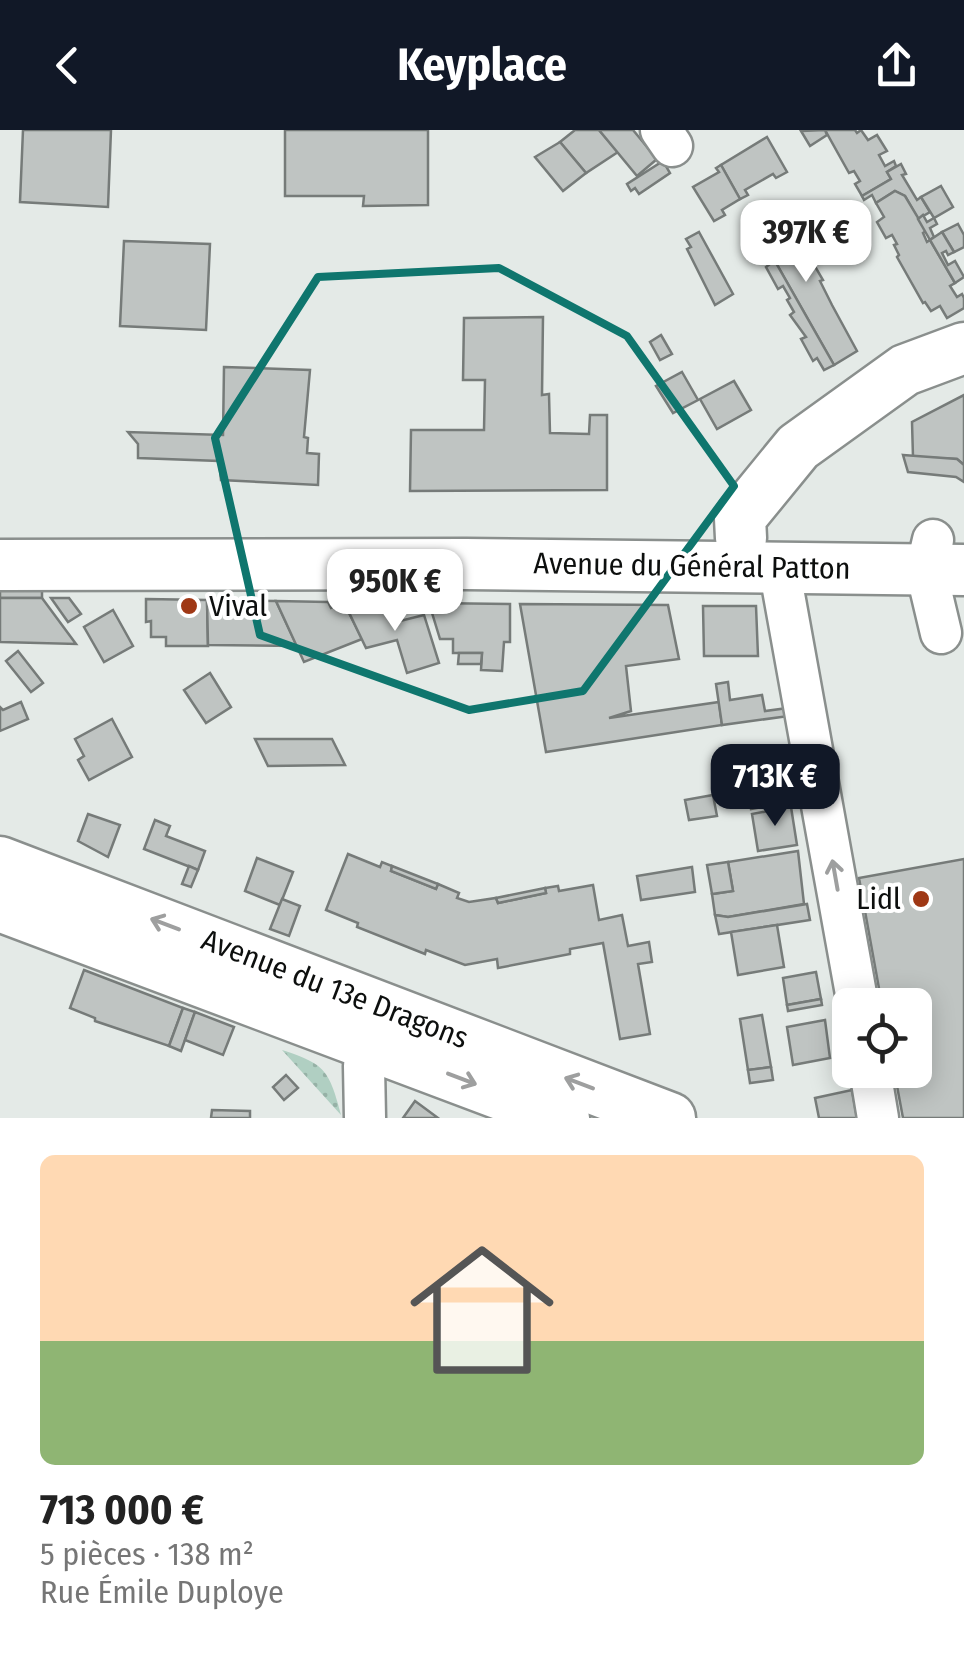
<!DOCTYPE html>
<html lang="fr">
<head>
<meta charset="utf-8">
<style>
  :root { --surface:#fff; --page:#f2f2f2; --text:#222; --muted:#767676; --accent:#111827 }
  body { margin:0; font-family:"Fira Sans Condensed",sans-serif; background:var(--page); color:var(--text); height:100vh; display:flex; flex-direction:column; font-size:38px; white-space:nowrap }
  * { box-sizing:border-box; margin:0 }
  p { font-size:32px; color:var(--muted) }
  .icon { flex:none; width:55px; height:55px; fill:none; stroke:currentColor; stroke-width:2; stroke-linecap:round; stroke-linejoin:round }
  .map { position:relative; height:988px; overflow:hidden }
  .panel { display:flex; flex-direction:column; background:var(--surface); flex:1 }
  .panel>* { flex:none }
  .fabs { position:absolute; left:832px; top:858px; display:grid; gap:20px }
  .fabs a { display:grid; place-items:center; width:100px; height:100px; border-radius:15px; background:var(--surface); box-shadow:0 5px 25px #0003; font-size:50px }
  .price { position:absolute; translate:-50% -85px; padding:0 22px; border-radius:20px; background:#fff; color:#222; font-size:32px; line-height:65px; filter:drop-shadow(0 2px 5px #0008) }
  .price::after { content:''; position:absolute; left:50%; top:60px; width:30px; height:22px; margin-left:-15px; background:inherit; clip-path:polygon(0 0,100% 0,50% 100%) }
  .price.active { background:var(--accent); color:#fff }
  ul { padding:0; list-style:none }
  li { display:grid; align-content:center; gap:20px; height:530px; padding:0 40px }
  li span { display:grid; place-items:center; height:310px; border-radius:15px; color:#555 }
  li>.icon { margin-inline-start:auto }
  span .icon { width:180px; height:180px; fill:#fffc; stroke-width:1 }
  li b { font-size:42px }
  header { display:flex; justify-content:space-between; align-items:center; height:130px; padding:0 40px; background:var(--accent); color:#fff; font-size:45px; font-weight:700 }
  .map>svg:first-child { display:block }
  .grass { fill:url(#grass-dots) }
  .building { fill:#bfc4c2; stroke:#767b79; stroke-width:2.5 }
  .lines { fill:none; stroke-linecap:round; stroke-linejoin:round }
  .minor-casing { stroke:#8a8f8d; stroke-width:45 }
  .major-casing { stroke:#8a8f8d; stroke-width:55 }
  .minor { stroke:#fff; stroke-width:40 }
  .major { stroke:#fff; stroke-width:50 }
  .oneway { stroke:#9e9f9f }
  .marked { fill:none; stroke:#0f766e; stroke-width:8; stroke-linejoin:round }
  .poi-dot { fill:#9f3815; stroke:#fff; stroke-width:4 }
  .labels { text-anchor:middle; stroke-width:8; stroke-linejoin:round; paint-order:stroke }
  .street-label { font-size:30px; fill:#0d0f0e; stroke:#fff }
  .poi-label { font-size:30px; fill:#0d0f0e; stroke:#fff; text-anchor:start }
</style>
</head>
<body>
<header><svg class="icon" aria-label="back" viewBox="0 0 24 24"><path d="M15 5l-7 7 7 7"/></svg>Keyplace<svg class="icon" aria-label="share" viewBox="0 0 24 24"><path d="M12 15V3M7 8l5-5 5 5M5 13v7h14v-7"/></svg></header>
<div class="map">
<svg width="964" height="988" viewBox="0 0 964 988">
  <defs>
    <pattern id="grass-dots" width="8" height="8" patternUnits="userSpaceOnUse" patternTransform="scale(2.5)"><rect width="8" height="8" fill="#b0cfc2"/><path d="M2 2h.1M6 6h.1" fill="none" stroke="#96b1a6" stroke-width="1.8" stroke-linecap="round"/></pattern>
  </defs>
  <rect width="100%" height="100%" fill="#e4eae7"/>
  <path class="grass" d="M282,920C326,934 329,941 341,985Z"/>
  <g class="building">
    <polygon points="23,0 111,0 108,77 20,72"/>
    <polygon points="285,0 428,0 428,75 363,76 364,66 285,66"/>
    <polygon points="575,0 599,0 618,22 586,43 560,12"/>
    <polygon points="599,0 633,0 657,29 637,46"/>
    <polygon points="825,0 855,0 857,3 861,0 868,10 877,5 887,21 879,25 885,36 894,31 896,36 887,42 891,49 862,66 855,54 860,51 854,41 849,43"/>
    <polygon points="825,0 827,5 810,16 801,1"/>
    <polygon points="767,7 787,42 776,48 773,44 745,60 748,65 740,69 721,35"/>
    <polygon points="560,12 586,43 563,61 535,27"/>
    <polygon points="663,31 670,43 639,64 635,58 631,61 627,54"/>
    <polygon points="901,34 906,44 902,45 917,70 921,67 930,82 918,89 905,66 895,61 876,73 872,65 864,70 862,66 891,49 887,42"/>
    <polygon points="721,35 740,69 722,80 725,85 714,91 693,57 719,42 716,38"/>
    <polygon points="941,56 953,77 934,88 921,67"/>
    <polygon points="895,61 905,66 926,101 923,103 927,112 930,110 955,153 950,156 957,167 962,164 964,168 964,178 947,188 940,176 931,181 925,172 923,173 897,127 899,125 894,115 897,114 892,105 886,108 877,92 884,87 876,73"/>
    <polygon points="782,80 823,150 820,151 832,175 857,221 834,235 755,96"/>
    <polygon points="923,85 927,92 934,88 937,94 930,98 934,107 930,110 918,89"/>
    <polygon points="958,94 964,105 964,117 954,122 942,102"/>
    <polygon points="755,96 834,235 824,240 817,228 813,231 801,209 806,207 790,185 794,182 787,170 790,168 783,156 778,159 766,137 770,134 756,110 752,113 745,102"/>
    <polygon points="699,102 733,164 715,175 687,119 691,117 686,109"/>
    <polygon points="942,102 954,122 948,125 946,121 942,123 948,135 955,131 964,147 955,153 930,110"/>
    <polygon points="124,111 210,114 206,200 120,196"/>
    <polygon points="543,187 542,265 549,264 550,303 589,304 590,285 607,285 607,360 410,361 411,300 484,300 485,250 463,250 464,188"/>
    <polygon points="661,205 672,224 660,230 650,212"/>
    <polygon points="224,237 310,240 304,307 308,308 307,323 319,324 318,355 221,350 219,331 138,328 138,314 128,302 223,305"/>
    <polygon points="682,242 698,270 673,283 656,256"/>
    <polygon points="734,251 751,280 717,299 700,269"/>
    <polygon points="964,265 964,335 957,329 913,327 912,292"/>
    <polygon points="903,325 957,329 964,335 964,352 956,347 908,342"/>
    <rect x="0" y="458" width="42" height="10"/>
    <polygon points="0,468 42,468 76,514 0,512"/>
    <polygon points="51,468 69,468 81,484 68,492"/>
    <polygon points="146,469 207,470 208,516 166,516 166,507 151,507 151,491 146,492"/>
    <polygon points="207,470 276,471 297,516 208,515"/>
    <polygon points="276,471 328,472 331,478 344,473 362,509 304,532"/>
    <polygon points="344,472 386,473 392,493 424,485 439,533 407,543 397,510 366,518"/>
    <polygon points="429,473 510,474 510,512 504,512 502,541 481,540 482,523 453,523 453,509 440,509"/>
    <polygon points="520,474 668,475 679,529 626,536 631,581 609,588 719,572 722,595 546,622"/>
    <polygon points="703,476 756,476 758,526 704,526"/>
    <polygon points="113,480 133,516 104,532 84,497"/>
    <polygon points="18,521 43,553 31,562 6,531"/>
    <polygon points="459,523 482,523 481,534 458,534"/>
    <polygon points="210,543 231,577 206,593 184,560"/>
    <polygon points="728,552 730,570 762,565 765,581 788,578 789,586 722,595 716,554"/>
    <polygon points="21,572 28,589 0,601 0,577 3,580"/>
    <polygon points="112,589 132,627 89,650 78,630 84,626 75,609"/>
    <polygon points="255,609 332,609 345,635 268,636"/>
    <polygon points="778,637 784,673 751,679 745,642"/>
    <polygon points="713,665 717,686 689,690 685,670"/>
    <polygon points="791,677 797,715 758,721 752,684"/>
    <polygon points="88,684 120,695 108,727 78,711"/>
    <polygon points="155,690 170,696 166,706 205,721 198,740 144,719"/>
    <polygon points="798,721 804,774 728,787 715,785 712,764 733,761 728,732"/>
    <polygon points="348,724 380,737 382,732 392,736 391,741 436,759 438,754 459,763 457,768 469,772 496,768 498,773 546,763 545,758 558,756 559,761 593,755 599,790 622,785 628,816 649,812 652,832 638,834 650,904 620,909 603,813 570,819 570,824 498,838 497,829 465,835 426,820 425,824 357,797 358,793 326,780"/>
    <polygon points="257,728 293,742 280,775 245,761"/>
    <polygon points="964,729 964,988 903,988 894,940 915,940 915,875 882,875 859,748"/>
    <polygon points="728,732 733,761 712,764 707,735"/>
    <polygon points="189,736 198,740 191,757 182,754"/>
    <polygon points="392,736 438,754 436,759 391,741"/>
    <polygon points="692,737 695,762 641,770 637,746"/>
    <polygon points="545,758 546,763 498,773 496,768"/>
    <polygon points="282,769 300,776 289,806 270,799"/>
    <polygon points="807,774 810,790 719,804 715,785 728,787"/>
    <polygon points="777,795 784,837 738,845 731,802"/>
    <polygon points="84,840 183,878 169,916 95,891 95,888 70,878"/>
    <polygon points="816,842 821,869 787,875 783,848"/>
    <polygon points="821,869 822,875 788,881 787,875"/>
    <polygon points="183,878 195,882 181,921 169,916"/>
    <polygon points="195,882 234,897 223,925 185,910"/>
    <polygon points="762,885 771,937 748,940 740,889"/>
    <polygon points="825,890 830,928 793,935 787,897"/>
    <polygon points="771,937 773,950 750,953 748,940"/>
    <polygon points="286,945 298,958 284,970 273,957"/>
    <polygon points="852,960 857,988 819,988 815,968"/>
    <polygon points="415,971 438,988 403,988"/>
    <polygon points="212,980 250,981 250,988 211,988"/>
  </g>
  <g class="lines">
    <g class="minor-casing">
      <g id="minor">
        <polyline points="661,0 672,16"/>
        <polyline points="933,410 926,440 941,503"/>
        <polyline points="783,436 783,459 858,875"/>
        <polyline points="870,940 878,988"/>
        <polyline points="365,988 364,936 380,890"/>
      </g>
    </g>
    <g class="major-casing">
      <g id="major">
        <polyline points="741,408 740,388 798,317 905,240 964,218"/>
        <polyline points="0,435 466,434 964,440"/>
        <polyline points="0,732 670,988"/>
        <polyline points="0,776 564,988"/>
      </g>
    </g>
    <use href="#minor" class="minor"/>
    <use href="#major" class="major"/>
  </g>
  <defs><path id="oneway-shaft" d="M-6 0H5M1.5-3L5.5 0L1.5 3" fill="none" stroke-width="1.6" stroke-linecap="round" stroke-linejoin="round" transform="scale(2.5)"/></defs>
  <g class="oneway">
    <use href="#oneway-shaft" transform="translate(835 745) rotate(-100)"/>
    <use href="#oneway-shaft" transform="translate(165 794) rotate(-159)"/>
    <use href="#oneway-shaft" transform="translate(462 949) rotate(21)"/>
    <use href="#oneway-shaft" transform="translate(579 953) rotate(-159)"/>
  </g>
  <path class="marked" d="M499,138L627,206L734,356L583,561L469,580L260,505L215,308L318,147Z"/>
  <g class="poi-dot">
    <circle cx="189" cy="476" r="10"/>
    <circle cx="921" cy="769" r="10"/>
  </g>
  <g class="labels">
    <g class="street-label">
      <text transform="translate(692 436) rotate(1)" y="10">Avenue du Général Patton</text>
      <text transform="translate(335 859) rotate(21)" y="10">Avenue du 13e Dragons</text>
    </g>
    <g class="poi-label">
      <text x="209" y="486">Vival</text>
      <text x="901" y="779" text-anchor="end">Lidl</text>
    </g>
  </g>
</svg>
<div class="fabs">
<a><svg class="icon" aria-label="locate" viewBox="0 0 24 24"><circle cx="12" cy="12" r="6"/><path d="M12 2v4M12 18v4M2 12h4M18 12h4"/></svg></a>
</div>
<b class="price" style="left:806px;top:155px">397K €</b>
<b class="price" style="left:395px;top:504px">950K €</b>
<b class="price active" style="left:775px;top:699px">713K €</b>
</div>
<section class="panel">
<ul>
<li><span style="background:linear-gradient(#ffd9b3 60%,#8fb573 0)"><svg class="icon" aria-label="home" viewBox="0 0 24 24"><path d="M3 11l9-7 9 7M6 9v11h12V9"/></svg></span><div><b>713 000 €</b><p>5 pièces · 138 m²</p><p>Rue Émile Duploye</p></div></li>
</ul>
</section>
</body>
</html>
